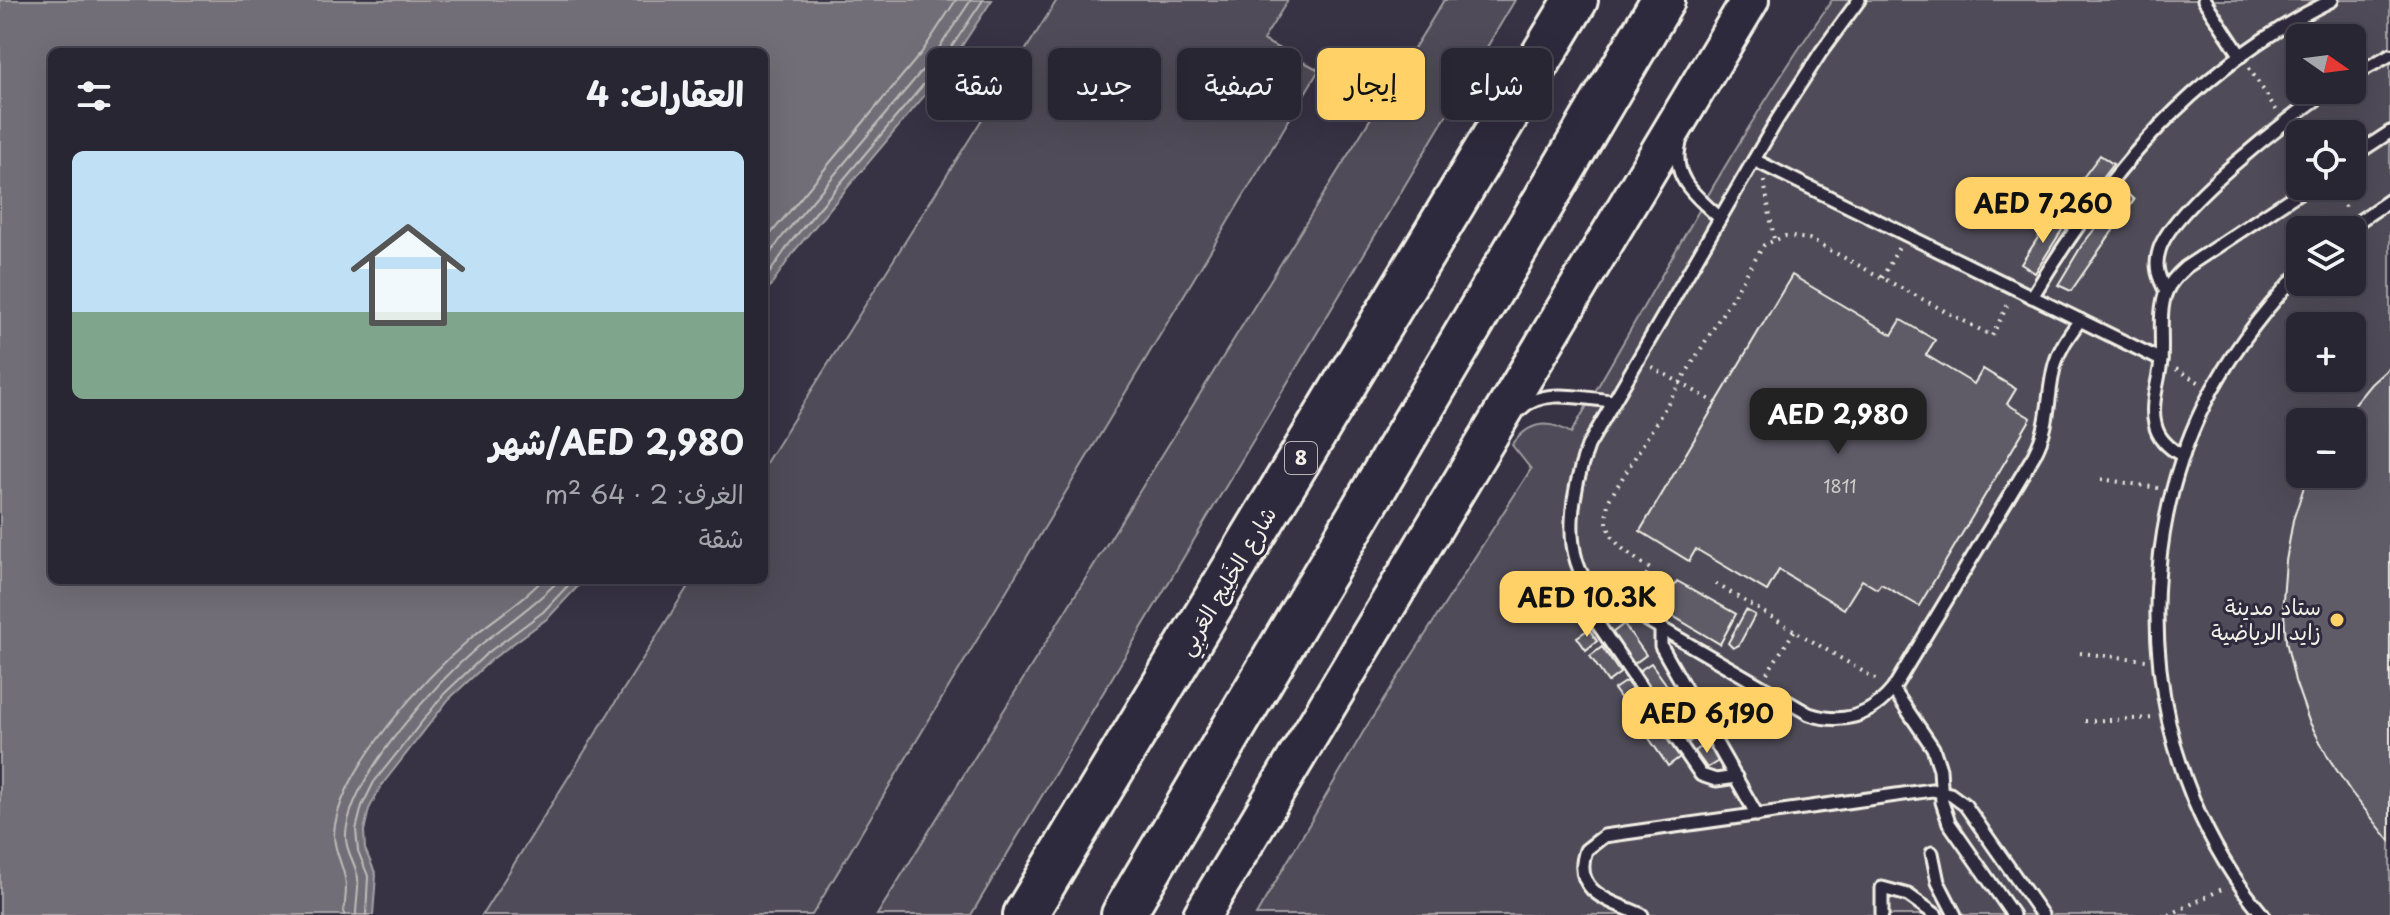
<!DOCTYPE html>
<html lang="ar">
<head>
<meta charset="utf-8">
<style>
  :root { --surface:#292633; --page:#312e3b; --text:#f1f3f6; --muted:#a5a5ac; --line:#45434e; --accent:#ffd166 }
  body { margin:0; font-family:"Playpen Sans","Playpen Sans Arabic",sans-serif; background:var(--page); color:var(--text); direction:rtl; height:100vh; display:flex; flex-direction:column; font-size:30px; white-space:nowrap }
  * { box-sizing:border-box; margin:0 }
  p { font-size:26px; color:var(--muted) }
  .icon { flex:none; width:44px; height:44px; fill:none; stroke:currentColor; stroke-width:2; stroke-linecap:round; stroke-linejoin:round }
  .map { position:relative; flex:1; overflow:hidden; direction:ltr }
  .side { position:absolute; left:48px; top:48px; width:720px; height:536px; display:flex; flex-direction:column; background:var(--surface); border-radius:12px; box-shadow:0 8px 32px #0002,0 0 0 2px var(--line); direction:rtl }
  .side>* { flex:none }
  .top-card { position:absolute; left:792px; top:48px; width:760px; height:72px; direction:rtl; display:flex; gap:16px }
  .needle { width:52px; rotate:104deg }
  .tools { position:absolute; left:2286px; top:24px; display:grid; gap:16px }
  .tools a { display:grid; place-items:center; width:80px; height:80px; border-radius:12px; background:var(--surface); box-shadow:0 8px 32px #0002,0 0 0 2px var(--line); font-size:40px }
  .price { position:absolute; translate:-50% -68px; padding:0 18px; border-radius:16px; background:var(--accent); color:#111; font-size:26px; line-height:52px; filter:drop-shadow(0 2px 4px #0008) }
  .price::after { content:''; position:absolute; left:50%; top:48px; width:24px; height:18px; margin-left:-12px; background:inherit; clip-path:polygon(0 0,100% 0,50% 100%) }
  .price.active { background:#222; color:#fff }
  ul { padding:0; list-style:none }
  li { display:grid; align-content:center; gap:16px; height:424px; padding:0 24px }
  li+li { border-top:2px solid var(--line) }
  li span { display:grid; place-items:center; height:248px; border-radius:12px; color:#555 }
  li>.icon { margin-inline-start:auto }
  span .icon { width:144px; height:144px; fill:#fffc; stroke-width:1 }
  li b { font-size:34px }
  h2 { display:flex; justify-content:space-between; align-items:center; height:96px; padding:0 24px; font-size:34px }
  .chip { padding:0 28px; border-radius:12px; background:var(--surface); box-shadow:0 8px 32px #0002,0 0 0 2px var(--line); font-size:28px; line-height:72px }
  .chip.active { background:var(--accent); color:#111 }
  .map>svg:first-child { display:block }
  .green { fill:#504b59; stroke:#a29ea0; stroke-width:2; fill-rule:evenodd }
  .water { fill:#726e77; stroke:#a6a2a4; stroke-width:2 }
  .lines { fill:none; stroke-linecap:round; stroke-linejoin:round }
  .shore { stroke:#c0bdbb; stroke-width:2 }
  .building { fill:#5f5c67; stroke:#f4f1e8; stroke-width:2 }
  .lane-casing { stroke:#f4f1e8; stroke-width:17 }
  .primary-casing { stroke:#f4f1e8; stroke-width:42 }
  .highway-casing { stroke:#f4f1e8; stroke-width:48 }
  .path { stroke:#f4f1e8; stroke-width:4; stroke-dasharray:2 6; stroke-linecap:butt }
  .lane { stroke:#2f2a3d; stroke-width:11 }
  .primary { stroke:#2f2a3d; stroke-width:36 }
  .highway { stroke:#2f2a3d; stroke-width:42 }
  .poi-dot { fill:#ffd166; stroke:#2f2a3d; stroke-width:3 }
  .labels { text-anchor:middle; stroke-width:6; stroke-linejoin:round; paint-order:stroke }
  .number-label { font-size:18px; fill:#cfccc8 }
  .shield { fill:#2f2a3d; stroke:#b9b5b5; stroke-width:2 }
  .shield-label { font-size:20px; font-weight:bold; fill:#f4f1e8 }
  .street-label { font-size:22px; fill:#f4f1e8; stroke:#2f2a3d }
  .poi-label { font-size:22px; fill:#f4f1e8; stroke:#2f2a3d; text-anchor:end }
</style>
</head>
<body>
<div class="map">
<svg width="2390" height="915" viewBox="0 0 2390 915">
  <rect width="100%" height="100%" fill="#373244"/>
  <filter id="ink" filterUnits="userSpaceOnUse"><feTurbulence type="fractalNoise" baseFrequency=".0125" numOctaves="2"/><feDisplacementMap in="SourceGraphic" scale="16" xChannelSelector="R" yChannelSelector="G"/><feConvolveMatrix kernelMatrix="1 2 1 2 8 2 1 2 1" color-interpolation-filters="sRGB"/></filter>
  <g filter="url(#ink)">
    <g class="green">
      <polygon points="1057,0 1288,0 1263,40 1319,70 812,915 482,915 692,580 764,580 764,466"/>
      <polygon points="1444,0 1515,0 971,915 877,915"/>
      <path d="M1832,0H2390V915H1256L1365,729L1531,469L1512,445C1528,422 1548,419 1571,433C1655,289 1736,137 1832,0ZM2300,38H2352V90H2300ZM2300,134H2352V186H2300ZM2300,230H2352V282H2300ZM2300,326H2352V378H2300ZM2300,422H2352V474H2300Z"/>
    </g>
    <polygon class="water" points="0,0 992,0 946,70 796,249 764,295 764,52 52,52 52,580 584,580 548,618 491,660 449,699 381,786 369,809 364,831 365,849 376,875 373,915 0,915"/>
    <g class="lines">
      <g class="shore">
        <polyline points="764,242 922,52 956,0"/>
        <polyline points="764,263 782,237 931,60 971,0"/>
        <polyline points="764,281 790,243 939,66 983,0"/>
        <path d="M344,915C344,904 348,889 345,878C341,859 331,845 335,825C345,765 425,678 471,638C494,618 521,603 542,580"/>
        <path d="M356,915C356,903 359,890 358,878C355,859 342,849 347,826C357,770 436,683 479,646C506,624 534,606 559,580"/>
        <polyline points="366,915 368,876 358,851 356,830 362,806 374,782 444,694 486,654 543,612 573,580"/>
      </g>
    </g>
    <g class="building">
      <polygon points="2100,155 2113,164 2085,200 2073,191"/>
      <polygon points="2125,191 2134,200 2071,291 2058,285 2082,245"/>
      <polygon points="2052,216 2065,225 2035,273 2021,264"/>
      <polygon points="1792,275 1892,335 1901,320 1935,340 1926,355 1974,384 1983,369 2016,389 2007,404 2031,418 1919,606 1881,584 1877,589 1862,580 1844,609 1779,570 1767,591 1696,549 1689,561 1640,531"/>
      <polygon points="2390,367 2390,841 2351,792 2328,757 2309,721 2295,681 2286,641 2283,600 2286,561 2293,520 2306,481 2310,474 2352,474 2352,422 2340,422 2371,384"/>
      <polygon points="1677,581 1736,614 1720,644 1661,609"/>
      <polygon points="1746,610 1755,615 1739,645 1733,648 1728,643"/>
      <polygon points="1624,624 1646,655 1634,664 1612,633"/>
      <polygon points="1589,629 1597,641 1586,650 1577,637"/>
      <polygon points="1602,647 1620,673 1608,682 1590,656"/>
      <polygon points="1651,663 1674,695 1662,704 1639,671"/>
      <polygon points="1626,681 1649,713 1637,721 1614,689"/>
      <polygon points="1679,702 1701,734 1689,742 1667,711"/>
      <polygon points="1653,720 1680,757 1668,766 1642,728"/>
      <polygon points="1707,742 1720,760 1707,768 1695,751"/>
    </g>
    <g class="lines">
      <g class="lane-casing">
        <g id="lane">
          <path d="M1859,0L1821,52L1777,120L1588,446C1573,487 1560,550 1590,587L1809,714C1842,725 1871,716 1893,689L2034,455C2052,421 2046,397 2055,364C2060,347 2070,334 2080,320"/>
          <polyline points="2204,0 2241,56"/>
          <polyline points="2352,76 2390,55"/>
          <path d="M1680,143C1670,178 1697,197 1720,218"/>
          <polyline points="2352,157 2390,132"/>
          <polyline points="1754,160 2161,360"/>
          <polyline points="2346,230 2390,200"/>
          <path d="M2166,292C2159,278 2154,267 2159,251C2170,209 2291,115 2330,90"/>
          <path d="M2032,297C2108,171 2197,66 2332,0"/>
          <path d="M1521,409C1543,387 1584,399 1613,401"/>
          <path d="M2183,456C2170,449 2158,439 2155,424C2150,404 2159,381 2161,361C2163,339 2158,313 2166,292C2170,282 2178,274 2186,267L2309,186"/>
          <polyline points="1590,587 1587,600 1591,614 1701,775 1716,780 1736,777"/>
          <polyline points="1661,628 1661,646 1757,815"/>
          <polyline points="1893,689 1933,748 1940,769 1942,802 1949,823 2013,915"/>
          <polyline points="1932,853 1938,882 1955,915"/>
          <path d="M1642,915C1611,901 1571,893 1586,850L1604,836L1932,790L1950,794L1965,805L2042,915"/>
          <polyline points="1882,915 1882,888 1908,895 1936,915"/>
          <path d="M2263,915C2146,777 2125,566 2204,405C2229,355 2262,312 2300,272"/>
        </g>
      </g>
      <g class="primary-casing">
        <polyline id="primary" points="1202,915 1750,0"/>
      </g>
      <g class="highway-casing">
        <g id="highway">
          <polyline points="1025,915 1576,0"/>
          <polyline points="1123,915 1663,0"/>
        </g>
      </g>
      <g class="path">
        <polyline points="2249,68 2277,111"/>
        <polyline points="2293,135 2300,145"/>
        <polyline points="1764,181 1774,239"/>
        <polyline points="2330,186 2347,210"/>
        <polyline points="1882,278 1899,247"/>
        <polyline points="1652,367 1716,403"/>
        <polyline points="2176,369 2200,383"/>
        <polyline points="2101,479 2158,488"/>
        <polyline points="1716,584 1879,681"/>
        <path d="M1634,596L1650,569C1623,549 1599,538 1609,500L1764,245L1785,236L1809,239L1992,336L2009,302"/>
        <polyline points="2080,653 2146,660"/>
        <polyline points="1767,673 1795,630"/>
        <polyline points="2085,721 2155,718"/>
        <polyline points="2169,915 2224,888"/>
      </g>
      <use href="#lane" class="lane"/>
      <use href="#primary" class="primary"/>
      <use href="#highway" class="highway"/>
    </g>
  </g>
  <circle class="poi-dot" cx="2337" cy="620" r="8"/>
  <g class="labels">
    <g class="number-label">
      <text x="1840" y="493">1811</text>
    </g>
    <rect class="shield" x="1285" y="442" width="32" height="32" rx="6"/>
    <g class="shield-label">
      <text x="1301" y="465">8</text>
    </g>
    <g class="street-label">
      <text transform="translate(1227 581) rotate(-59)" y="8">شارع الخَلِيج العَربِي</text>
    </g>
    <g class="poi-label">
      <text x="2321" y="615">ستاد مدينة<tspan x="2321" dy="25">زايد الرياضية</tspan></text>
    </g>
  </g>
</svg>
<div class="tools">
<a><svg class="needle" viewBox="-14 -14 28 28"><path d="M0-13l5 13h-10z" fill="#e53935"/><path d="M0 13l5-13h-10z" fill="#a5a5ac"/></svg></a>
<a><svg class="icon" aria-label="locate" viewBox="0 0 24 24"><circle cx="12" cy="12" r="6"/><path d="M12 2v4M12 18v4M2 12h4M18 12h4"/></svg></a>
<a><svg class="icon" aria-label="layers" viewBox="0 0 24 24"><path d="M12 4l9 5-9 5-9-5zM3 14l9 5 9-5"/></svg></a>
<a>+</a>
<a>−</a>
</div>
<b class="price" style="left:2043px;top:245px">AED 7,260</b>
<b class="price active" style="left:1838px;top:456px">AED 2,980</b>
<b class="price" style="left:1587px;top:639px">AED 10.3K</b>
<b class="price" style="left:1707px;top:755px">AED 6,190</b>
<div class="top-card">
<a class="chip">شراء</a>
<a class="chip active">إيجار</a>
<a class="chip">تصفية</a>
<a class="chip">جديد</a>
<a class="chip">شقة</a>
</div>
<section class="side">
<h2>العقارات: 4<svg class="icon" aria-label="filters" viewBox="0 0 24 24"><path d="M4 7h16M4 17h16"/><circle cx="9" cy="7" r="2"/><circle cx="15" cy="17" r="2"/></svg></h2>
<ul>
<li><span style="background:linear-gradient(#bfe0f5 65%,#7fa58c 0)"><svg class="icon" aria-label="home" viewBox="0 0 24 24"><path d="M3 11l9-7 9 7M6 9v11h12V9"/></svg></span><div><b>AED 2,980/شهر</b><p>الغرف: 2 · 64 m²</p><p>شقة</p></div></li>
</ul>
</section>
</div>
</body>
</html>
